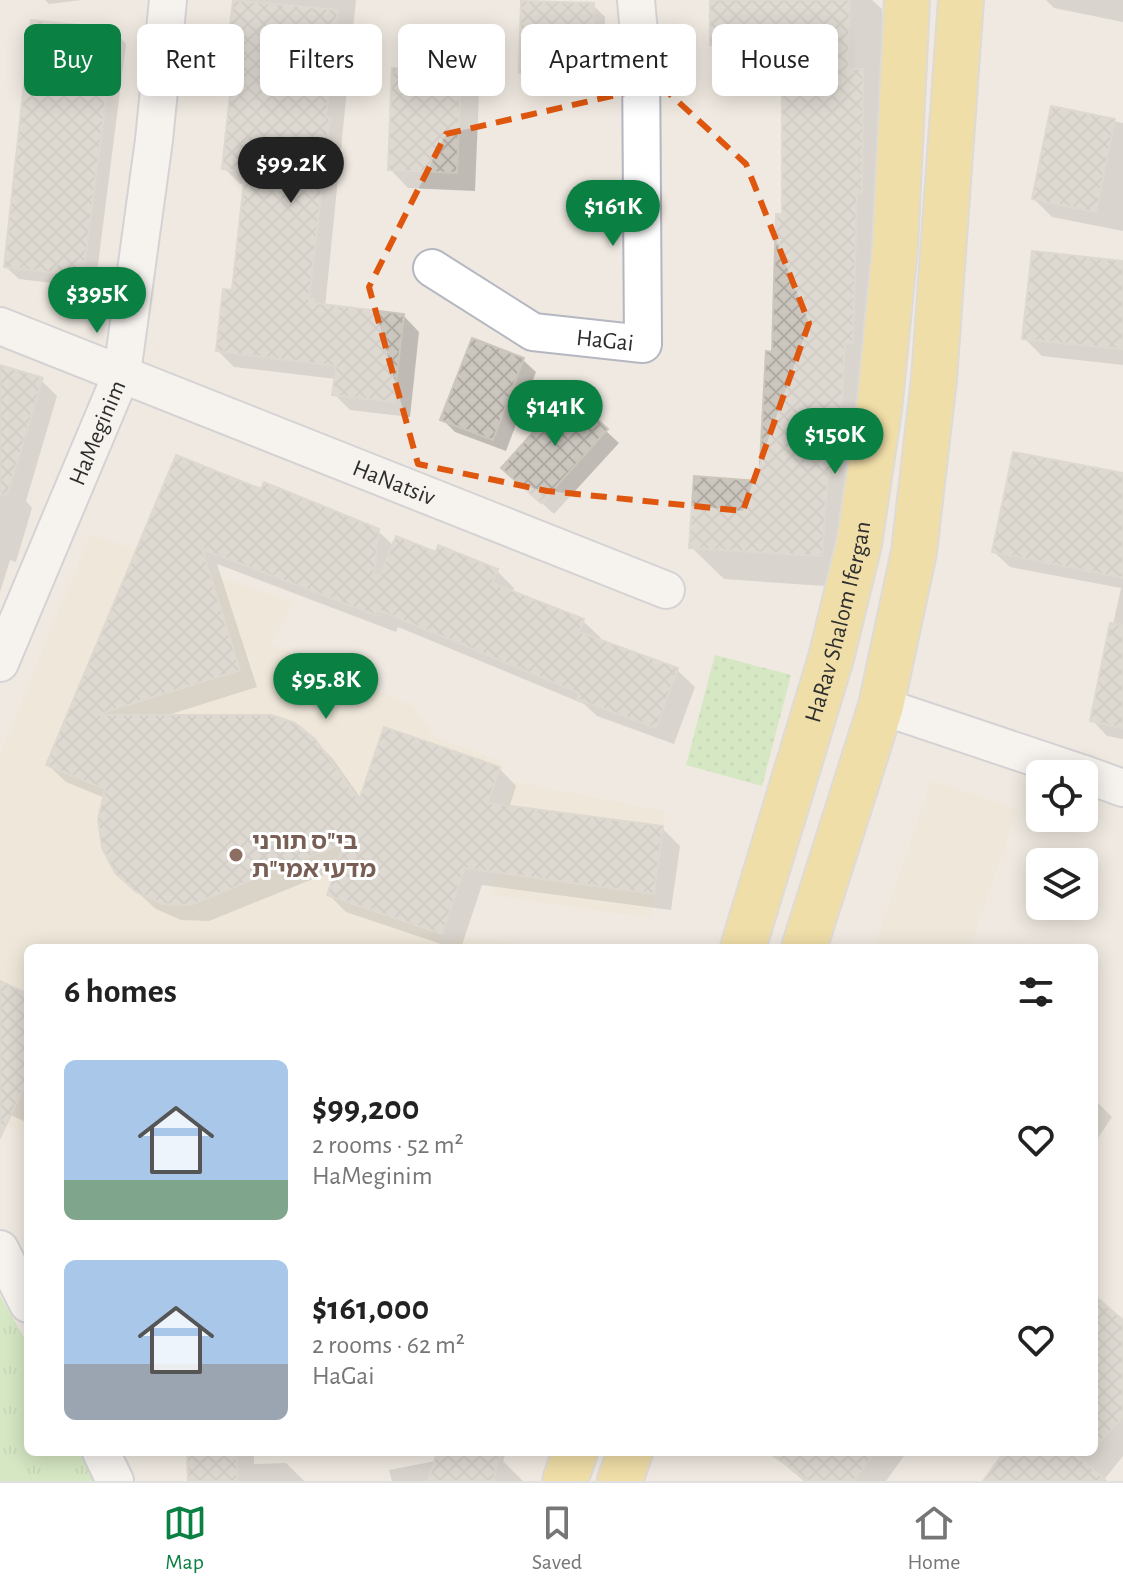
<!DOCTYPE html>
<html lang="en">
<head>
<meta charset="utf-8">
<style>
  :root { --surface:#fff; --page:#f6f6f6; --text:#222; --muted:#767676; --line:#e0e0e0; --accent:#0b8043 }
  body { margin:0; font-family:"Alegreya Sans","Noto Sans Hebrew",sans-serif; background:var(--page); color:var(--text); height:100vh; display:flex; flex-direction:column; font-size:30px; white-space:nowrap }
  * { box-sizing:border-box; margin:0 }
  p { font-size:26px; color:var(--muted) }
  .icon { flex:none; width:44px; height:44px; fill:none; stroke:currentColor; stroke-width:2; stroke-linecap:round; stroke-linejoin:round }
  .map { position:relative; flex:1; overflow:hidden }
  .drawer { position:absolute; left:24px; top:944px; width:1074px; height:512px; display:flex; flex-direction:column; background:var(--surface); border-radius:12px; box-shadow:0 4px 20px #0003 }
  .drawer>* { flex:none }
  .top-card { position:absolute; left:24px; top:24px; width:1076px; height:72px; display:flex; gap:16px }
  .controls { position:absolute; left:1026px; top:760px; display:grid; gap:16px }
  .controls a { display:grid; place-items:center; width:72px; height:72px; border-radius:12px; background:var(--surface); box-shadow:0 4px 20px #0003; font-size:40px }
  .price { position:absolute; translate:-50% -68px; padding:0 18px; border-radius:28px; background:var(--accent); color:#fff; font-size:26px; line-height:52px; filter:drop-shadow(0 2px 4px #0008) }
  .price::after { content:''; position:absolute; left:50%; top:48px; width:24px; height:18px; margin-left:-12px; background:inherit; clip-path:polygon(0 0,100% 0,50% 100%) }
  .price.on { background:#222; color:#fff }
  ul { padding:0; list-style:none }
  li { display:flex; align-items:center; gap:24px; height:200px; padding:0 40px }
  li span { display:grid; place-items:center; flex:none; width:224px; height:160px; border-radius:12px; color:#555 }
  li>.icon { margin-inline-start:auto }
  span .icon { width:96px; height:96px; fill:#fffc; stroke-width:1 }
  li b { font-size:34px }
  h2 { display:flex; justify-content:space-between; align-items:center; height:96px; padding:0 40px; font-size:34px }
  .tag { padding:0 28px; border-radius:12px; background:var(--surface); box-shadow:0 4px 20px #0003; font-size:28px; line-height:72px }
  .tag.on { background:var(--accent); color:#fff }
  .menu { display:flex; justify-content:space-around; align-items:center; height:112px; border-top:2px solid var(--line); background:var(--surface); font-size:22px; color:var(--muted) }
  .menu a { display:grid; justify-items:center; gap:4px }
  .menu .on { color:var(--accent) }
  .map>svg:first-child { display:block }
  .education { fill:#f0e6d1 }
  .grass { fill:url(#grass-tufts) }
  .park { fill:url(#park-dots) }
  .shadow { fill:#0003 }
  .building { fill:url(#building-cross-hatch); stroke:#cbc5ba; stroke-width:2 }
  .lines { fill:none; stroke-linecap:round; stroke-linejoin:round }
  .minor-casing { stroke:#b4b7c1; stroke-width:40 }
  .major-casing { stroke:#c9c9c9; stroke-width:48 }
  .minor { stroke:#fff; stroke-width:36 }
  .major { stroke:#f2d163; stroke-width:44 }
  .marked { fill:none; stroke:#df570e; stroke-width:6; stroke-dasharray:16 10; stroke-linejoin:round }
  .education-dot { fill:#8d6e63; stroke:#fff; stroke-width:3 }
  .labels { text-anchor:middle; stroke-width:6; stroke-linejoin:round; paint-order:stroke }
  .street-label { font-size:24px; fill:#2e2e2e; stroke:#fff }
  .education-label { font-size:24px; font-weight:bold; fill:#785e54; stroke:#fff; text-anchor:start }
</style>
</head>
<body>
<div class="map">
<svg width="1123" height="1481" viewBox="0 0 1123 1481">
  <defs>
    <pattern id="grass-tufts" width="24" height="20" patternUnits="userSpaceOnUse" patternTransform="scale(2)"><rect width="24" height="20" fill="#b6e59e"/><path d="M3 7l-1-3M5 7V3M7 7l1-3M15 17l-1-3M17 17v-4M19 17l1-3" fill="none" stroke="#9dc588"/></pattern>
    <pattern id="park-dots" width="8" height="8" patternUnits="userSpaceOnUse" patternTransform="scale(2)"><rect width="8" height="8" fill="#b6e59e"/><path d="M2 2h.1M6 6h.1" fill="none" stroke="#9dc588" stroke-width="1.8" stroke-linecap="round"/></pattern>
    <pattern id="building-cross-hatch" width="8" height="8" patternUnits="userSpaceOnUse" patternTransform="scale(2)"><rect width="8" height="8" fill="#cbc7bf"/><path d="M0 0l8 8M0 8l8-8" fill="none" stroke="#afaba4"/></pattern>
  </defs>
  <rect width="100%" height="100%" fill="#efe9e1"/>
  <g class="education">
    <polygon points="90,534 294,602 271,644 414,706 435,737 504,762 438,948 28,948 28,1132 0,1124 0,753"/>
    <polygon points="931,780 1018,809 970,948 874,948"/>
    <polygon points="512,781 666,811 651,918 491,895"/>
    <polygon points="456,937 560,948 450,948"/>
  </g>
  <polygon class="grass" points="0,1296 28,1344 28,1452 85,1452 100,1481 0,1481"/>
  <polygon class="park" points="715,655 791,675 762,786 686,765"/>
  <g class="shadow">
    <polygon points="45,0 82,0 49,4"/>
    <polygon points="235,0 356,0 325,307 403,315 419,332 410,417 350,410 334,394 336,379 234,367 218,351 234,292 246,185 240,184 224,168 234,72 227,65"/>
    <polygon points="712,0 872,0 882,9 885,374 854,588 724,579 691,547 761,483 784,216 784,77 745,77 712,44"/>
    <polygon points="1046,0 1123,0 1123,22 1054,8"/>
    <polygon points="593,5 605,17 604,87 534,85 521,72"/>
    <polygon points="114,31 126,44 95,288 19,279 6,267"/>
    <polygon points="460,74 479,93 475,191 408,188 390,169"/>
    <polygon points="1053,109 1123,123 1123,231 1052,217 1034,199"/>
    <polygon points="1123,263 1123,365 1042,356 1024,338"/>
    <polygon points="473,341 523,360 536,372 506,451 455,432 443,420"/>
    <polygon points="0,368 41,380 57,396 26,501 32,508 16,562 10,560 0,592"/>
    <polygon points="606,431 619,443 554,514 516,480"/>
    <polygon points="177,458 262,492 378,531 394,546 497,571 514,588 512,593 583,621 601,638 599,642 677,670 695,687 674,744 597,716 584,704 398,627 396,632 217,564 257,687 165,716 314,740 333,759 362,800 499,768 516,786 509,808 662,828 680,846 671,910 482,885 461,948 453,948 346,912 329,895 338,869 209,921 181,920 156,909 135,890 105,798 66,782 48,765"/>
    <polygon points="1123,478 1123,739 1107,736 1092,720 1121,588 1010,567 994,552"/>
    <polygon points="0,983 28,996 28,1123 0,1110"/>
    <polygon points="1094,1099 1112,1117 1094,1144"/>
    <polygon points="1094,1297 1121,1321 1123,1318 1123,1456 1103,1481 985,1481 1006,1452 1094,1452"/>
    <polygon points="189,1452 254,1452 254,1464 286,1463 304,1481 190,1481"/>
    <polygon points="439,1452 506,1452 503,1461 523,1481 392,1481 389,1470 436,1461"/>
    <polygon points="769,1452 900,1452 904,1456 886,1481 804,1481"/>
  </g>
  <g class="building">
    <polygon points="233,0 338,10 326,117 330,118 309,299 314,299 314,303 404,314 394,402 332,395 336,366 216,351 223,289 232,290 245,172 222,169 233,66 225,65"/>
    <polygon points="710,0 850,0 849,69 863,69 862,193 857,193 853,343 845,342 838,475 828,474 822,556 689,548 694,476 759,481 766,351 772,352 776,214 782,214 782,46 710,45"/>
    <polygon points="521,1 594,3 592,75 519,73"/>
    <polygon points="31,20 115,29 83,276 4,267"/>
    <polygon points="392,68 461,72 457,173 388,170"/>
    <polygon points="1051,106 1115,119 1096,212 1032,199"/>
    <polygon points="1032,251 1123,261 1123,349 1022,339"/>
    <polygon points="472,338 524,358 493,440 440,420"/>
    <polygon points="0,365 43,378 7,495 0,494"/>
    <polygon points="568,393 608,429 541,503 501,468"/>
    <polygon points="1013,452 1123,473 1123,578 992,552"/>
    <polygon points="176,455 261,489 264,482 379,529 374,574 380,576 396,536 436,552 438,545 498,569 492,583 584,619 579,632 678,668 656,728 577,699 579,693 381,611 378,616 202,549 240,670 96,715 271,715 295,723 315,739 359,800 384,727 500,767 488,803 663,826 654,894 465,868 442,934 327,895 345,842 191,905 162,904 136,892 115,873 102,848 98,819 105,789 46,765"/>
    <polygon points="1110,623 1123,625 1123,728 1090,721"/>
    <polygon points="0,981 28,994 28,1079 0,1138"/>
    <polygon points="1094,1295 1123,1320 1123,1417 1094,1449"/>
    <polygon points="187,1452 237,1452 237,1481 188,1481"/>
    <polygon points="437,1452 501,1452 493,1481 428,1481"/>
    <polygon points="768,1452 875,1452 854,1481 809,1481"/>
    <polygon points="1004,1452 1074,1452 1106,1481 983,1481"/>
  </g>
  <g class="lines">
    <g class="minor-casing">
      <g id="minor">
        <path id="s1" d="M432,268L533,332L643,344L641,55L636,0"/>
        <path id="s2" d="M0,326L666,590"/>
        <path id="s3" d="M0,663L122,373L154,140L168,0"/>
        <polyline points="881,706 1084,774"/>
        <polyline points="1084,774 1123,788"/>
        <polyline points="0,1249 28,1304"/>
        <polyline points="101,1452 115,1481"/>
      </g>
    </g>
    <g class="major-casing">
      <g id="major">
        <path id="s4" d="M743,948L831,658L859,544L879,410L895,248L907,0"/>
        <polyline points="804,948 881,706 914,552 934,379 961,0"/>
        <polyline points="565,1481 575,1452"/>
        <polyline points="620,1481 630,1452"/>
      </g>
    </g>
    <use href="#minor" class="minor"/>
    <use href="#major" class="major"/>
  </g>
  <path d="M0 0H1123V1481H0ZM660,85L746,164L809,323L743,511L547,491L418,464L369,287L446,134Z" fill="#efe9e1" fill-opacity=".55" fill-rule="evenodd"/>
  <path class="marked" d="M660,85L746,164L809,323L743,511L547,491L418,464L369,287L446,134Z"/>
  <circle class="education-dot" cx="236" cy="855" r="8"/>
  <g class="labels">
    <g class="street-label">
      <text dy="8" stroke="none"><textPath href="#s1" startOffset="192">HaGai</textPath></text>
      <text dy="8" stroke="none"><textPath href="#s3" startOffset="250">HaMeginim</textPath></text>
      <text dy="8" stroke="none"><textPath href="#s2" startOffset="424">HaNatsiv</textPath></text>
      <text dy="8" stroke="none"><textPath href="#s4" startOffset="340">HaRav Shalom Ifergan</textPath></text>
    </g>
    <g class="education-label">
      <text x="252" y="849">בי"ס תורני<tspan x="252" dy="28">מדעי אמי"ת</tspan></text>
    </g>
  </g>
</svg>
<div class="controls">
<a><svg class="icon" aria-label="locate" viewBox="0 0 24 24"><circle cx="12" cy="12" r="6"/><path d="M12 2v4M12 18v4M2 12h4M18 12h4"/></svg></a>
<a><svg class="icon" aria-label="layers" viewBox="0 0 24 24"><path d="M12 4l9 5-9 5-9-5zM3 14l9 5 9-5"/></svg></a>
</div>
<b class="price on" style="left:291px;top:205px">$99.2K</b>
<b class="price" style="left:613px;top:248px">$161K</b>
<b class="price" style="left:97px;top:335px">$395K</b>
<b class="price" style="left:555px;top:448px">$141K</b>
<b class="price" style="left:835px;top:476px">$150K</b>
<b class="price" style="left:326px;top:721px">$95.8K</b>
<div class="top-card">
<a class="tag on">Buy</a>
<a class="tag">Rent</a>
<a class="tag">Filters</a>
<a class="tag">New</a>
<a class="tag">Apartment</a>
<a class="tag">House</a>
</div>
<section class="drawer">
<h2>6 homes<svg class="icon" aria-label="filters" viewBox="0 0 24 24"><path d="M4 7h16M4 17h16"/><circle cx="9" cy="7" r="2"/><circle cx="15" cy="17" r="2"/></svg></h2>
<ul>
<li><span style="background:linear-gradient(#a9c7e8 75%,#7fa58c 0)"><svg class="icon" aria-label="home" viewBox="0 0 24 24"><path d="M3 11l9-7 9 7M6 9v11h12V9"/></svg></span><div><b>$99,200</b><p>2 rooms · 52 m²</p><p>HaMeginim</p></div><svg class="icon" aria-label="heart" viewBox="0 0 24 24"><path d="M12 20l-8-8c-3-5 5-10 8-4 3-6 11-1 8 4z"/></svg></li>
<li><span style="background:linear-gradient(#a9c7e8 65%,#9aa5b1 0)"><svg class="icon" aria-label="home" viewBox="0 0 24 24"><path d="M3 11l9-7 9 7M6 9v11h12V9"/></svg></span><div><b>$161,000</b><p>2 rooms · 62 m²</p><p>HaGai</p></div><svg class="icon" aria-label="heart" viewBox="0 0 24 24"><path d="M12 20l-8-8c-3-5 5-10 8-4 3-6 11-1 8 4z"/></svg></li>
</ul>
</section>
</div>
<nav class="menu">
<a class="on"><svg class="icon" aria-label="map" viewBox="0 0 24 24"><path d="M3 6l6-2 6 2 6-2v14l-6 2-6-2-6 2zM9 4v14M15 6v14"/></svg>Map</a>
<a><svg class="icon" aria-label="saved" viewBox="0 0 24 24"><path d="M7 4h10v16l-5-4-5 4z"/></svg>Saved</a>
<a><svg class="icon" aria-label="home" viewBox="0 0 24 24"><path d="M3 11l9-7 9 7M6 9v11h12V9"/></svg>Home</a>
</nav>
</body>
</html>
